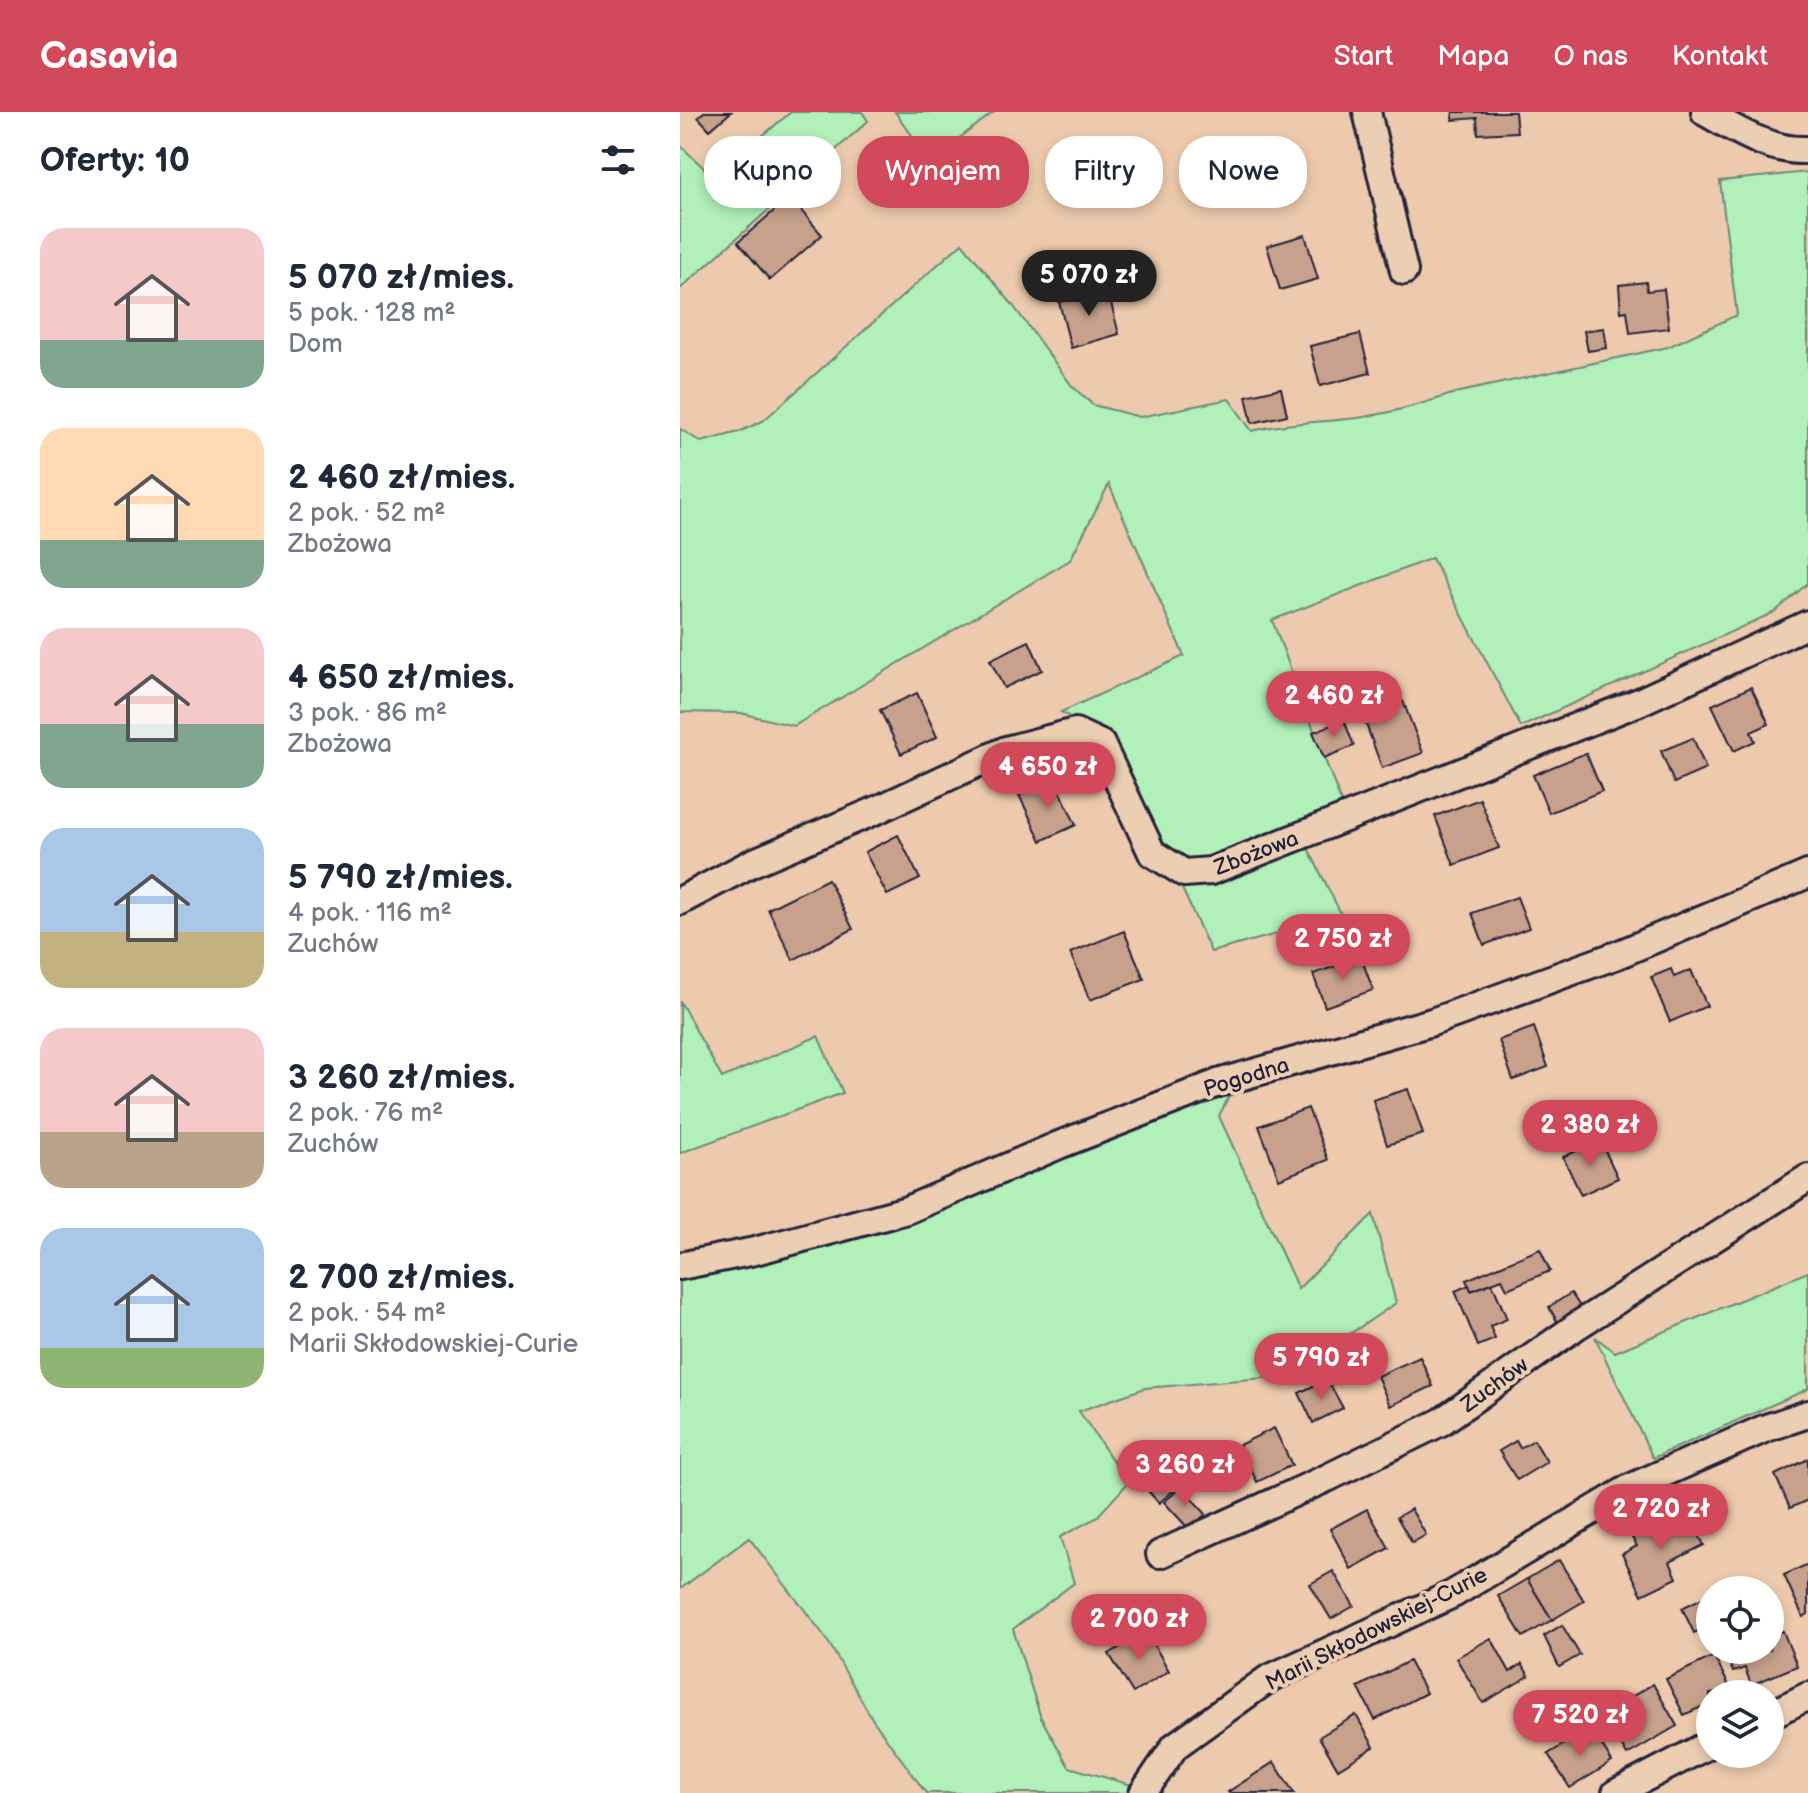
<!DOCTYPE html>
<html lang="pl">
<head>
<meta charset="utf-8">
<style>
  :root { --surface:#fff; --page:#f2f2f3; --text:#1f2937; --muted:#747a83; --accent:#d1495b }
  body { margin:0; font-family:"Balsamiq Sans",sans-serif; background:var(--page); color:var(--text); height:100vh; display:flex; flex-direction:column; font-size:30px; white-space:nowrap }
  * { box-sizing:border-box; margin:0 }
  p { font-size:26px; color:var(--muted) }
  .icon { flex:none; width:44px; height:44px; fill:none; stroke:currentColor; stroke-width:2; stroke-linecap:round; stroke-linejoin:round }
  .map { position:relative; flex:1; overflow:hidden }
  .drawer { display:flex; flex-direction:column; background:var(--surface); width:680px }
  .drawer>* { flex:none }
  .hud { position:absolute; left:24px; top:24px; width:760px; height:72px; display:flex; gap:16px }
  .buttons { position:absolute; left:1016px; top:1464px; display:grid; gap:16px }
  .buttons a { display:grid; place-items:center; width:88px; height:88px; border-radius:50%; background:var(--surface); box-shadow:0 4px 12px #0003; font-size:40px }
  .price { position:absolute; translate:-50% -68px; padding:0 18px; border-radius:28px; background:var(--accent); color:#fff; font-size:26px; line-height:52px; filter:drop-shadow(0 2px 4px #0008) }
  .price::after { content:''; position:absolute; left:50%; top:48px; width:24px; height:18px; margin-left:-12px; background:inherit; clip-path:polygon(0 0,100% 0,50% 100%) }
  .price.selected { background:#222; color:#fff }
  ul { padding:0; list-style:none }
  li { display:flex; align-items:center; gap:24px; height:200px; padding:0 40px }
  li span { display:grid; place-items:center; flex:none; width:224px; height:160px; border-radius:24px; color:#555 }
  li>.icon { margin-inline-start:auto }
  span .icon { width:96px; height:96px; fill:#fffc; stroke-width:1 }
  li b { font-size:34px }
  h2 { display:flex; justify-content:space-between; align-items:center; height:96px; padding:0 40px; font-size:34px }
  .pill { padding:0 28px; border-radius:32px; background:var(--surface); box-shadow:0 4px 12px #0003; font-size:28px; line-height:72px }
  .pill.selected { background:var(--accent); color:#fff }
  header { display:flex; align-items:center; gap:48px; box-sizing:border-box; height:112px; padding:0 40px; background:var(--accent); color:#fff }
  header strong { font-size:38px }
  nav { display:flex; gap:44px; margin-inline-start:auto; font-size:28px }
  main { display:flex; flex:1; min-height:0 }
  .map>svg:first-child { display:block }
  .green { fill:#b1f0b8; stroke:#6a897a; stroke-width:2 }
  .building { fill:#c7a18c; stroke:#22223b; stroke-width:2 }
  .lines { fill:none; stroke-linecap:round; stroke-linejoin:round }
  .street-casing { stroke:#22223b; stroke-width:32 }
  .street { stroke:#ecceb2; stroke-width:26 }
  .labels { text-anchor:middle; stroke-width:8; stroke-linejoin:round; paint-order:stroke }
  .street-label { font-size:22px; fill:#22223b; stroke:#ecceb2 }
</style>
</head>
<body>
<header>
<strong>Casavia</strong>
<nav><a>Start</a><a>Mapa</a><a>O nas</a><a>Kontakt</a></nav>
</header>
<main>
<section class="drawer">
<h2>Oferty: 10<svg class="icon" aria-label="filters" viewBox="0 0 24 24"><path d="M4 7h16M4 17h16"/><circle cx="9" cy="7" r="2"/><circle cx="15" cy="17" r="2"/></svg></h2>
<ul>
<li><span style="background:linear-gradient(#f6c9c9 70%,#7fa58c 0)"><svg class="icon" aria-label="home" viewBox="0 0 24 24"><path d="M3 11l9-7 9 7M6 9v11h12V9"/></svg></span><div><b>5 070 zł/mies.</b><p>5 pok. · 128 m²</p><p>Dom</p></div></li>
<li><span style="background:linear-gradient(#ffd9b3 70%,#7fa58c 0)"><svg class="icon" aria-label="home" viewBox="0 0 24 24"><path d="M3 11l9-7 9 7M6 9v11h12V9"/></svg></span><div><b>2 460 zł/mies.</b><p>2 pok. · 52 m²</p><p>Zbożowa</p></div></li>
<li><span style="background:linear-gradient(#f6c9c9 60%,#7fa58c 0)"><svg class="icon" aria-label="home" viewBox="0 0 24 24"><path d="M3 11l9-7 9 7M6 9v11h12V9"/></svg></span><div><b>4 650 zł/mies.</b><p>3 pok. · 86 m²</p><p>Zbożowa</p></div></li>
<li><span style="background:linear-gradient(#a9c7e8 65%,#c2b280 0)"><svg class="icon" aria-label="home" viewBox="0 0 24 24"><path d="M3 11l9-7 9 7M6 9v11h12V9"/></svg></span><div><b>5 790 zł/mies.</b><p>4 pok. · 116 m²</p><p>Zuchów</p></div></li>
<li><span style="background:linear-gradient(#f6c9c9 65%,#b9a48a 0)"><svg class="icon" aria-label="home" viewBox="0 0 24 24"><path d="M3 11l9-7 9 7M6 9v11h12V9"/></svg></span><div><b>3 260 zł/mies.</b><p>2 pok. · 76 m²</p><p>Zuchów</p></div></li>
<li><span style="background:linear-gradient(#a9c7e8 75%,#8fb573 0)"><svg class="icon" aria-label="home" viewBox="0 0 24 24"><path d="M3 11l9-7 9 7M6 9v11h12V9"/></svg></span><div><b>2 700 zł/mies.</b><p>2 pok. · 54 m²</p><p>Marii Skłodowskiej-Curie</p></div></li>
</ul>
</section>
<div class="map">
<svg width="1128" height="1681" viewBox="0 0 1128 1681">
  <rect width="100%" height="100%" fill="#edcaad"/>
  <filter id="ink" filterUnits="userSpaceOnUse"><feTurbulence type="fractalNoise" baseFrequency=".0125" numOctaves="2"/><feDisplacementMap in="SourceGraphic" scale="16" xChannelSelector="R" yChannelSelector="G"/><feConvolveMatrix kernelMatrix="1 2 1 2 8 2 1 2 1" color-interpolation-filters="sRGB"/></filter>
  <g filter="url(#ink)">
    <g class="green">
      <polygon points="111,0 182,0 188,9 0,177 0,33 33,65"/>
      <polygon points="215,0 314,0 250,48"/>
      <path d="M1128,60V471L1095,500L841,615L752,446L592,508L663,695L538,744L505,747L483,729L419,621L381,600L504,544L429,372L390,448L114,614L61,601L0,600V317L21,330L59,320L83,309L282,131L332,192L392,274L413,293L460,305L549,287L572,319C612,309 645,311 684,305C715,300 746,291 775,281L988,235L1057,203L1040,69Z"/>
      <polygon points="626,732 662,804 531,840 500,772"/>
      <polygon points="0,889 42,966 138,924 163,981 0,1041"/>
      <polygon points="551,980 539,1004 618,1177 693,1102 716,1191 607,1264 465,1276 399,1299 448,1371 416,1406 380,1425 394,1471 333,1517 361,1606 389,1655 455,1674 450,1681 246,1681 193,1608 146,1526 69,1426 0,1477 0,1162 201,1118"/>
      <polygon points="1128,1160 1128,1277 973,1346 915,1225 935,1240"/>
    </g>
    <g class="building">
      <polygon points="24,0 51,0 30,18 18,5"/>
      <polygon points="773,0 835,0 837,20 798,22 797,6 773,8"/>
      <polygon points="110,85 142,123 90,168 58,130"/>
      <polygon points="625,123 638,167 600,178 587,134"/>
      <polygon points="966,170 967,179 984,177 989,216 950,221 947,199 941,200 939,173"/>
      <polygon points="427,176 439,222 391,236 379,190"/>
      <polygon points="924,216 927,236 908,239 904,219"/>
      <polygon points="680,222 690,261 640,274 630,234"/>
      <polygon points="601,276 607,303 572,311 566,284"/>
      <polygon points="349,529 362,558 324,576 310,548"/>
      <polygon points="1071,575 1089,612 1071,620 1075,629 1054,639 1032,593"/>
      <polygon points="237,581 257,625 221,642 200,598"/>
      <polygon points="723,589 743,641 702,656 683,604"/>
      <polygon points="664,608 674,634 644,646 633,620"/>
      <polygon points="1013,626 1026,657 994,671 981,639"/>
      <polygon points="906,641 922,679 869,701 853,663"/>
      <polygon points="374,666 396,713 361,729 339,683"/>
      <polygon points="800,687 819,736 774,753 755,704"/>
      <polygon points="218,723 240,767 207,783 185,740"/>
      <polygon points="148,767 173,817 113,848 88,797"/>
      <polygon points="837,785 849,816 804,833 792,801"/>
      <polygon points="444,819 464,867 410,888 390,841"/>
      <polygon points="681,845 693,878 645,895 633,862"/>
      <polygon points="991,857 994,865 1011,858 1027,894 990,910 971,865"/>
      <polygon points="854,915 868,955 833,968 819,928"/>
      <polygon points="728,977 743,1022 707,1033 693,988"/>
      <polygon points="628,996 648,1048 599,1067 579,1014"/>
      <polygon points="920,1028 938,1066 901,1083 883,1045"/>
      <polygon points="860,1137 870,1159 827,1177 822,1167 791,1179 786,1168"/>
      <polygon points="812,1171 827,1207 810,1214 815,1227 798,1234 775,1179 789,1173 791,1179"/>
      <polygon points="891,1181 901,1196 878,1211 869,1195"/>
      <polygon points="740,1245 753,1274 710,1294 697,1264"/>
      <polygon points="647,1267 663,1296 633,1311 619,1281"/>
      <polygon points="594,1316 612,1353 577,1370 559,1333"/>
      <polygon points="854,1328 867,1350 837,1368 819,1339 836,1329 840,1336"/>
      <polygon points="464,1345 494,1378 479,1391 449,1358"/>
      <polygon points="1128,1347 1128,1388 1110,1396 1095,1363"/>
      <polygon points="501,1375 526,1402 509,1417 484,1390"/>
      <polygon points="687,1397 709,1436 671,1457 650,1417"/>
      <polygon points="731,1397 746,1423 732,1431 717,1405"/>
      <polygon points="1007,1399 1024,1433 990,1450 997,1466 962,1483 942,1442 957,1434 952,1426"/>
      <polygon points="879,1448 904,1489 872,1508 847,1467"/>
      <polygon points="1128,1452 1128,1502 1123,1505 1104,1463"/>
      <polygon points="653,1459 674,1494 651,1507 630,1472"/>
      <polygon points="847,1467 872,1508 843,1525 818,1484"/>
      <polygon points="1030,1482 1030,1513 1014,1521 1002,1496"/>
      <polygon points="882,1513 900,1543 879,1555 864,1524"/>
      <polygon points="466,1519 489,1559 453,1581 429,1542"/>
      <polygon points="1103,1519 1117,1554 1071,1573 1065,1556 1053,1560 1046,1542 1055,1538 1090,1538 1090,1524"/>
      <polygon points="811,1526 830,1560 842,1552 849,1564 803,1591 776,1546"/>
      <polygon points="1034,1544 1052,1580 1030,1582 1030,1591 1004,1603 986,1567"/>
      <polygon points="729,1549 746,1581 695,1608 678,1575"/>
      <polygon points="973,1572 997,1614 947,1643 923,1602"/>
      <polygon points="676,1603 694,1635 658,1657 639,1625"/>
      <polygon points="911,1616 932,1650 890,1676 868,1642"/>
      <polygon points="594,1650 614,1681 549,1681 548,1680"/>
    </g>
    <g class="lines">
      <g class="street-casing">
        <g id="street">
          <polyline points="687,0 724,159"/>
          <path d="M1025,0C1056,18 1091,40 1128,38"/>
          <polyline points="0,789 72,751 197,698 326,638 395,620 421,632 472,741 504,761 531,759 959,590 1128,512"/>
          <polyline points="0,1154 75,1139 227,1098 379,1033 538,971 752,910 937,843 1128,762"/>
          <polyline points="480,1442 647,1366 761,1310 898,1213 1128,1066"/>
          <polyline points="1090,1603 1128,1584"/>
          <polyline points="463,1681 495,1634 588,1567 773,1482 950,1376 1086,1316 1128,1302"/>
          <polyline points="936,1681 1030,1632"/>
        </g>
      </g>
      <use href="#street" class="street"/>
    </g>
  </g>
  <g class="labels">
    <g class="street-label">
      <text transform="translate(576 740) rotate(-21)" y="8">Zbożowa</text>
      <text transform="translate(566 964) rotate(-17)" y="8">Pogodna</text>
      <text transform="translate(814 1272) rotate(-36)" y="8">Zuchów</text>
      <text transform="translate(696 1516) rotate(-27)" y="8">Marii Skłodowskiej-Curie</text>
    </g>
  </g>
</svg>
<div class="buttons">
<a><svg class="icon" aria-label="locate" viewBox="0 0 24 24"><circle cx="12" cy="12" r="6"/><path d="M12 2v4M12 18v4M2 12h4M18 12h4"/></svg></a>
<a><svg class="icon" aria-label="layers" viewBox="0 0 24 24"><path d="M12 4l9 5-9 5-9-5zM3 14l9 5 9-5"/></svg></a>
</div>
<b class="price selected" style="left:409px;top:206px">5 070 zł</b>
<b class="price" style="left:654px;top:627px">2 460 zł</b>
<b class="price" style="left:368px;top:698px">4 650 zł</b>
<b class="price" style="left:663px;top:870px">2 750 zł</b>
<b class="price" style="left:910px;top:1056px">2 380 zł</b>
<b class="price" style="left:641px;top:1289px">5 790 zł</b>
<b class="price" style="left:505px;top:1396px">3 260 zł</b>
<b class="price" style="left:981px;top:1440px">2 720 zł</b>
<b class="price" style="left:459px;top:1550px">2 700 zł</b>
<b class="price" style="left:900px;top:1646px">7 520 zł</b>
<div class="hud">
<a class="pill">Kupno</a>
<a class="pill selected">Wynajem</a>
<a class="pill">Filtry</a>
<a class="pill">Nowe</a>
</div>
</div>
</main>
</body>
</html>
